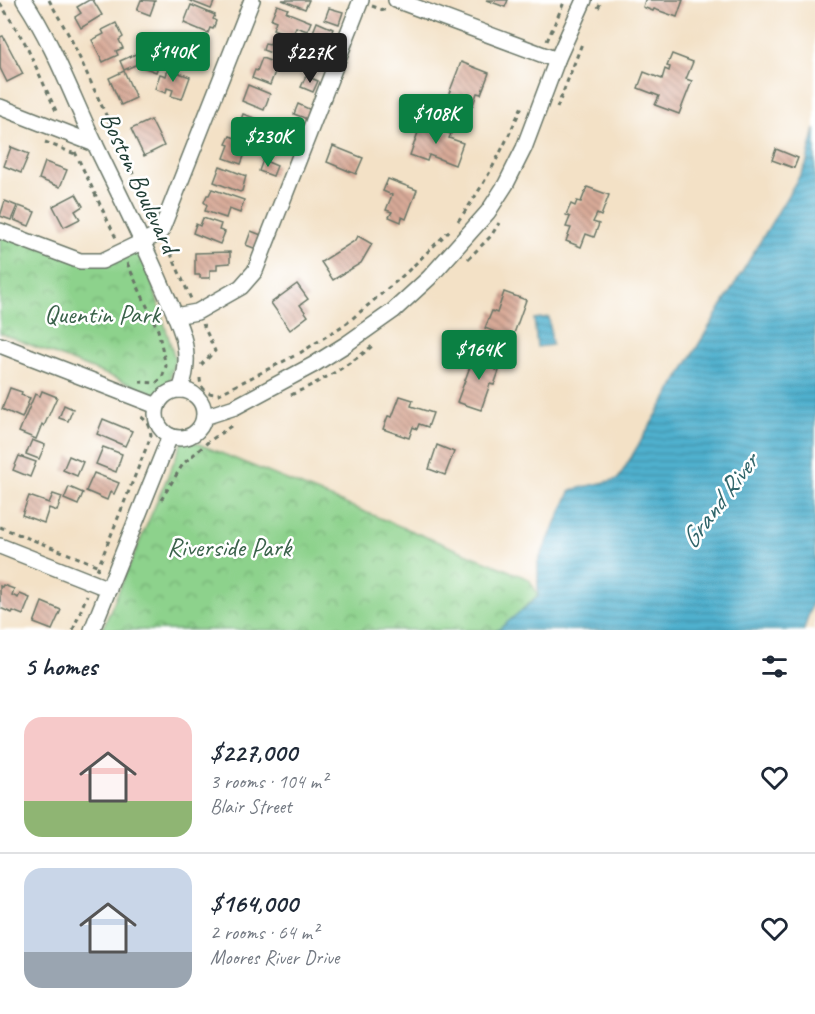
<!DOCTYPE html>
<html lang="en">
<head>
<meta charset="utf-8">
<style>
  :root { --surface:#fff; --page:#f2f2f3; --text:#1f2937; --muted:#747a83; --line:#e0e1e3; --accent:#0b8043 }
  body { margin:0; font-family:Caveat,sans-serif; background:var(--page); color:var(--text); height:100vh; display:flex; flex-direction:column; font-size:22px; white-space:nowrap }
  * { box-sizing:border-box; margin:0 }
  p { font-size:20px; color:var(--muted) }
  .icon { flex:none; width:33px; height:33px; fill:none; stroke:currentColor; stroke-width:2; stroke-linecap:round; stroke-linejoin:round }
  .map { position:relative; height:630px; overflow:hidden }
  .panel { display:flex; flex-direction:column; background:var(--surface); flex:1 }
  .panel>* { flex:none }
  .price { position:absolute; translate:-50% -51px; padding:0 14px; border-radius:6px; background:var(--accent); color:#fff; font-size:20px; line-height:39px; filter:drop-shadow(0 2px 3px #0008) }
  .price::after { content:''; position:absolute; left:50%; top:36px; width:18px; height:14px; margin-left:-9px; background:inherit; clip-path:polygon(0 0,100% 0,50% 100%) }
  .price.selected { background:#222; color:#fff }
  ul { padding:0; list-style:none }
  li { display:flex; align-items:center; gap:18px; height:150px; padding:0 24px }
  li+li { border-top:2px solid var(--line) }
  li span { display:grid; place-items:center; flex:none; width:168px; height:120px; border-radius:18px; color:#555 }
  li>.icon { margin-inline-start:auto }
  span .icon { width:72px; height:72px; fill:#fffc; stroke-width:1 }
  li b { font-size:26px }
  h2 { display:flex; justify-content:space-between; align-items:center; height:72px; padding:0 24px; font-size:26px }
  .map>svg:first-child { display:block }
  .park { fill:url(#park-crowns); stroke:#568860; stroke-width:1.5 }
  .water { fill:url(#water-rules); stroke:#377681; stroke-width:1.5 }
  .building { fill:url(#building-back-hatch) }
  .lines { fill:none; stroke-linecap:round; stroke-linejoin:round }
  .minor-casing { stroke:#697667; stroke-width:18 }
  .path { stroke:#697667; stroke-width:3; stroke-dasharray:4.5 4.5; stroke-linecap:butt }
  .minor { stroke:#fff; stroke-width:15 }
  .labels { text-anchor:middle; stroke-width:5; stroke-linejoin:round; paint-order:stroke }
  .street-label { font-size:26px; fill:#1f3d34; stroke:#fff }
  .park-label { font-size:26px; fill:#3a624a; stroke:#fff }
  .water-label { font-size:27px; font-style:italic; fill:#30656a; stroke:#fff }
</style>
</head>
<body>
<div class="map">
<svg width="815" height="630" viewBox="0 0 815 630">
  <defs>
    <pattern id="park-crowns" width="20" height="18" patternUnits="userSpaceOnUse" patternTransform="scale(1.5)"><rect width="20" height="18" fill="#8dd28c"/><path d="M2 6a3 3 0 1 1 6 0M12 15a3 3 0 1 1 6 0" fill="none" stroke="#73ac73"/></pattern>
    <pattern id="water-rules" width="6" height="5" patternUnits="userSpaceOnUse" patternTransform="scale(1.5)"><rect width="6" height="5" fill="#4fb0ce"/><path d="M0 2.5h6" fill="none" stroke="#4190a8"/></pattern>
    <pattern id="building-back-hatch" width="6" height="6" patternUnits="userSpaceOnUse" patternTransform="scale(1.5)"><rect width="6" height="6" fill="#d8aa98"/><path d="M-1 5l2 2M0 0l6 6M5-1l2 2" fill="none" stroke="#af8c7d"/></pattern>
  </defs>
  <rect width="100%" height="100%" fill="#fff"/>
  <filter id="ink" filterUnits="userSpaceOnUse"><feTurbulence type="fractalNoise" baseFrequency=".0167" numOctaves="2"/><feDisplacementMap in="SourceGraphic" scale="12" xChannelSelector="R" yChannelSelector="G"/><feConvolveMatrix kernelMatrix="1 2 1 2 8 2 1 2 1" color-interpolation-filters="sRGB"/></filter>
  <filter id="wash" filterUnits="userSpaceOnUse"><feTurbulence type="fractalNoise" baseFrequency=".008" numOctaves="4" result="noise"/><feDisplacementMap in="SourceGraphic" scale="24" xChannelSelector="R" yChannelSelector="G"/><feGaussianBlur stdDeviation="1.35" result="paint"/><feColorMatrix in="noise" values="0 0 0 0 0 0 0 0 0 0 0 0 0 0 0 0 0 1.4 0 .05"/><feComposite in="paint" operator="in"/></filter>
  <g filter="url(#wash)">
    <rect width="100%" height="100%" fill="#f3e1c6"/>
    <g class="park">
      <polygon points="0,230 74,258 103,259 140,243 175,359 170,379 156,394 0,333"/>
      <polygon points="184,438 529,579 538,595 500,630 102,630"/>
    </g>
    <g class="water">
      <polygon points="815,129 815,594 804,630 498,630 538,597 538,562 571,490 618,479 806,165"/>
      <polygon points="549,317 552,345 537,347 534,319"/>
    </g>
    <g id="blocks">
      <g class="building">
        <polygon points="89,0 93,0 102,15 81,28 75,17 81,13 77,7"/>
        <polygon points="141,0 155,1 150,15 137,10"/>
        <polygon points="188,0 215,0 211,9"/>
        <polygon points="282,0 309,0 305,9"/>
        <polygon points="486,0 508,0 505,7"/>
        <polygon points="645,0 683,0 677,17 654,9 653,11 643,7"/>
        <polygon points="191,5 215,15 213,19 216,21 213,29 210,28 208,33 184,23"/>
        <polygon points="277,5 288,9 286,12 311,22 307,31 296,27 292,36 273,29 276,21 271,19"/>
        <polygon points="329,8 343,12 339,24 325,19"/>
        <polygon points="317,22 333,29 327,44 311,37"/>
        <polygon points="116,23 123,37 119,40 123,48 116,51 118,55 103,62 92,40 104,34 102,30"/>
        <polygon points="3,36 23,74 7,82 0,68 0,37"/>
        <polygon points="273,36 290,42 288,49 293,51 290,60 263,50 265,43 270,44"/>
        <polygon points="189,38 204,44 195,64 181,58"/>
        <polygon points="152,41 165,46 162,56 148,51"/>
        <polygon points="138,53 142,62 124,70 120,61"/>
        <polygon points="149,53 161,58 156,72 143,67"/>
        <polygon points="323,53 334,57 329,69 319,65"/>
        <polygon points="672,54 693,62 686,79 692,81 679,114 655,105 659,96 638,88 644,72 662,79 665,69 669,71 670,67 667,66"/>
        <polygon points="262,58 278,64 270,85 252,78 255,70 257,71"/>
        <polygon points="461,62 489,73 481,94 477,93 473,105 448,96"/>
        <polygon points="168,69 190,77 182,99 171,96 173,90 167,88 166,93 155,89 160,74 166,76"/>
        <polygon points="124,71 136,98 121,105 109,78"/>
        <polygon points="306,76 318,81 313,92 301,87"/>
        <polygon points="248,85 270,94 264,110 242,101"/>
        <polygon points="298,104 311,110 307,119 294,114"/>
        <polygon points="243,114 260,120 254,137 237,131"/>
        <polygon points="151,120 164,146 144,156 131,129"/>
        <polygon points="421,124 451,134 449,138 463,143 455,165 429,155 427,161 410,155"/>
        <polygon points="283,128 295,133 288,150 276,145"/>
        <polygon points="230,136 249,143 241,164 224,158 229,145 226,144"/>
        <polygon points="333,146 363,158 356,174 327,162"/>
        <polygon points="11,147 29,154 21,173 4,166"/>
        <polygon points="776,149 798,158 794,168 772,160"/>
        <polygon points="263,160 277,166 273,176 259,171"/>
        <polygon points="45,162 67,170 60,187 39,179"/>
        <polygon points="220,166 246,176 242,191 240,192 214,182"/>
        <polygon points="388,179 417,190 406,219 402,217 401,222 389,217 392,212 386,210 392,195 383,191"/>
        <polygon points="587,187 609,195 601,216 597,214 593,222 599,224 594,237 586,234 581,247 566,241 571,228 566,227 570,217 566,215 571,204 575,206 577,201 581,202"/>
        <polygon points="212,189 244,200 240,213 229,209 226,218 205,211 207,205 204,202 207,195 209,195"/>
        <polygon points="76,194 83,206 75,211 80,219 64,227 53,206"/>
        <polygon points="5,201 17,206 11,220 0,216"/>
        <polygon points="19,206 35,212 29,226 14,220"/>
        <polygon points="203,218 221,224 219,230 225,232 220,244 193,233 196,224 200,226"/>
        <polygon points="251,231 264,236 259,250 246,245"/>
        <polygon points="358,236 372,244 361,263 333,280 321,262 356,240"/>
        <polygon points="230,252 230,263 217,264 217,270 210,270 210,278 200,278 200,275 195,275 195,253"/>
        <polygon points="297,284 308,299 300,305 308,316 290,330 271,303"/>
        <polygon points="504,292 526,300 512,339 485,328 492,311 497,313"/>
        <polygon points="475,353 499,361 496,370 499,371 494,385 490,384 481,410 457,402"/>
        <polygon points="10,388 22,392 21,395 30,398 22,418 2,409"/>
        <polygon points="42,391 57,397 44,426 42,424 36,439 19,432 35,394 40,396"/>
        <polygon points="400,396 413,400 411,406 433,413 428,427 419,424 417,429 413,427 409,438 383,429 388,416 392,417"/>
        <polygon points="64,405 73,409 68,421 59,418"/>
        <polygon points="103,419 132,431 125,446 97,434"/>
        <polygon points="32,440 45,445 39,459 26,454"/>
        <polygon points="437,445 454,452 445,475 429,469"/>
        <polygon points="103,447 122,454 116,472 96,464"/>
        <polygon points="19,456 36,462 30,477 13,470"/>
        <polygon points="69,456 83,462 77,476 63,470"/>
        <polygon points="94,473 119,483 114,494 110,492 107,500 86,491"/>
        <polygon points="69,487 83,493 78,505 64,499"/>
        <polygon points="53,494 62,497 57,511 49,508 44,523 22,515 29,496 49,503"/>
        <polygon points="3,585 14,589 12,595 18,598 20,594 30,598 23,615 13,611 12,613 0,608 0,586 2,587"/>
        <polygon points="42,602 61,610 52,630 34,623"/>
      </g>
    </g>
  </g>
  <g filter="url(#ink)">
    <use href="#blocks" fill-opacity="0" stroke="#697667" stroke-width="1.5"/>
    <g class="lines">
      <g class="minor-casing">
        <g id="minor">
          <path d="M24,0C54,45 72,96 95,144C117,190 140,235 160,281C168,300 179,320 184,341C188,358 186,375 180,390"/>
          <polyline points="396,0 557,60"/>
          <polyline points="0,107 95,144"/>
          <polyline points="0,231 80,261 102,261 154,236 161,231 252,0"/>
          <polyline points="175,316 197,312 241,287 255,271 361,0"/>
          <polyline points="0,345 157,406"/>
          <circle cx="180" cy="414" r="24"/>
          <polyline points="204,417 235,407 313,365 345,345 393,311 429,278 488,212 506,184 524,148 557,60 584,0"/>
          <polyline points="0,546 109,589"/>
          <polyline points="92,630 170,436"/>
        </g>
      </g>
      <g class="path">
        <polyline points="49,0 71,39 152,215"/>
        <polyline points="0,3 25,43 57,113"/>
        <polyline points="372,6 386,11"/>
        <polyline points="598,8 602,0"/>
        <polyline points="547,41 565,0"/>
        <polyline points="557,108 583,41"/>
        <polyline points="45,142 75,154"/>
        <polyline points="75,152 116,238"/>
        <path d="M458,221C485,185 504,147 522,106"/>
        <polyline points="167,245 191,299"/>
        <polyline points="468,259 491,236 499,223"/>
        <polyline points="127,263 158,330 166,366 162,378 156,383 140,382"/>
        <polyline points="300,353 347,323 406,273 450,230"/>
        <polyline points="201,365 215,351 203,324"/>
        <path d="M200,378C200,389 208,395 219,394L294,356"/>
        <path d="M291,395C319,382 349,366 372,346"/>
        <polyline points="161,500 183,464 208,442 234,424"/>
        <polyline points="0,527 99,566"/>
        <path d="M97,570L151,436C150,428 148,421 141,417"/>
        <polyline points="73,630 87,595"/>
      </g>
      <use href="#minor" class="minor"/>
    </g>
  </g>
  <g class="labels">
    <g class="street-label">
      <text transform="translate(140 182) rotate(65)" y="9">Boston Boulevard</text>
    </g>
    <g class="park-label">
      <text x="102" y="323">Quentin Park</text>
      <text x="229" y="556">Riverside Park</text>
    </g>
    <g class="water-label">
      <text transform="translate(719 501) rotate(-53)" y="9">Grand River</text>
    </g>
  </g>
</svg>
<b class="price" style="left:173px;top:83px">$140K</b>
<b class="price selected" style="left:310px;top:84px">$227K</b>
<b class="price" style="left:436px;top:145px">$108K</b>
<b class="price" style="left:268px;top:168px">$230K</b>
<b class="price" style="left:479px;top:381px">$164K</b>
</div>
<section class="panel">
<h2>5 homes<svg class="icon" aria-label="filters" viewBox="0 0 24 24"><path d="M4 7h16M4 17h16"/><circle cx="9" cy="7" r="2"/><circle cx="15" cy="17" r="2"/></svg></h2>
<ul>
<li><span style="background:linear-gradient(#f6c9c9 70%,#8fb573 0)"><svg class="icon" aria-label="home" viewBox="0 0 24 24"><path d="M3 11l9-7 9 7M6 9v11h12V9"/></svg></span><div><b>$227,000</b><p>3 rooms · 104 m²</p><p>Blair Street</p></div><svg class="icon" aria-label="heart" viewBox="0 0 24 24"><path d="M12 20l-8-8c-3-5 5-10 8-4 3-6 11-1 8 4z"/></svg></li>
<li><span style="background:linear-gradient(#c9d6e8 70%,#9aa5b1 0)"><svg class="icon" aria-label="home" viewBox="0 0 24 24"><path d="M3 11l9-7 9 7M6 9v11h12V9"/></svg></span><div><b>$164,000</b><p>2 rooms · 64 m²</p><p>Moores River Drive</p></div><svg class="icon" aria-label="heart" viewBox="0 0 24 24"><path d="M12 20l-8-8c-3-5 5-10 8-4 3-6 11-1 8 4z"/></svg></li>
</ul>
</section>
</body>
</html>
